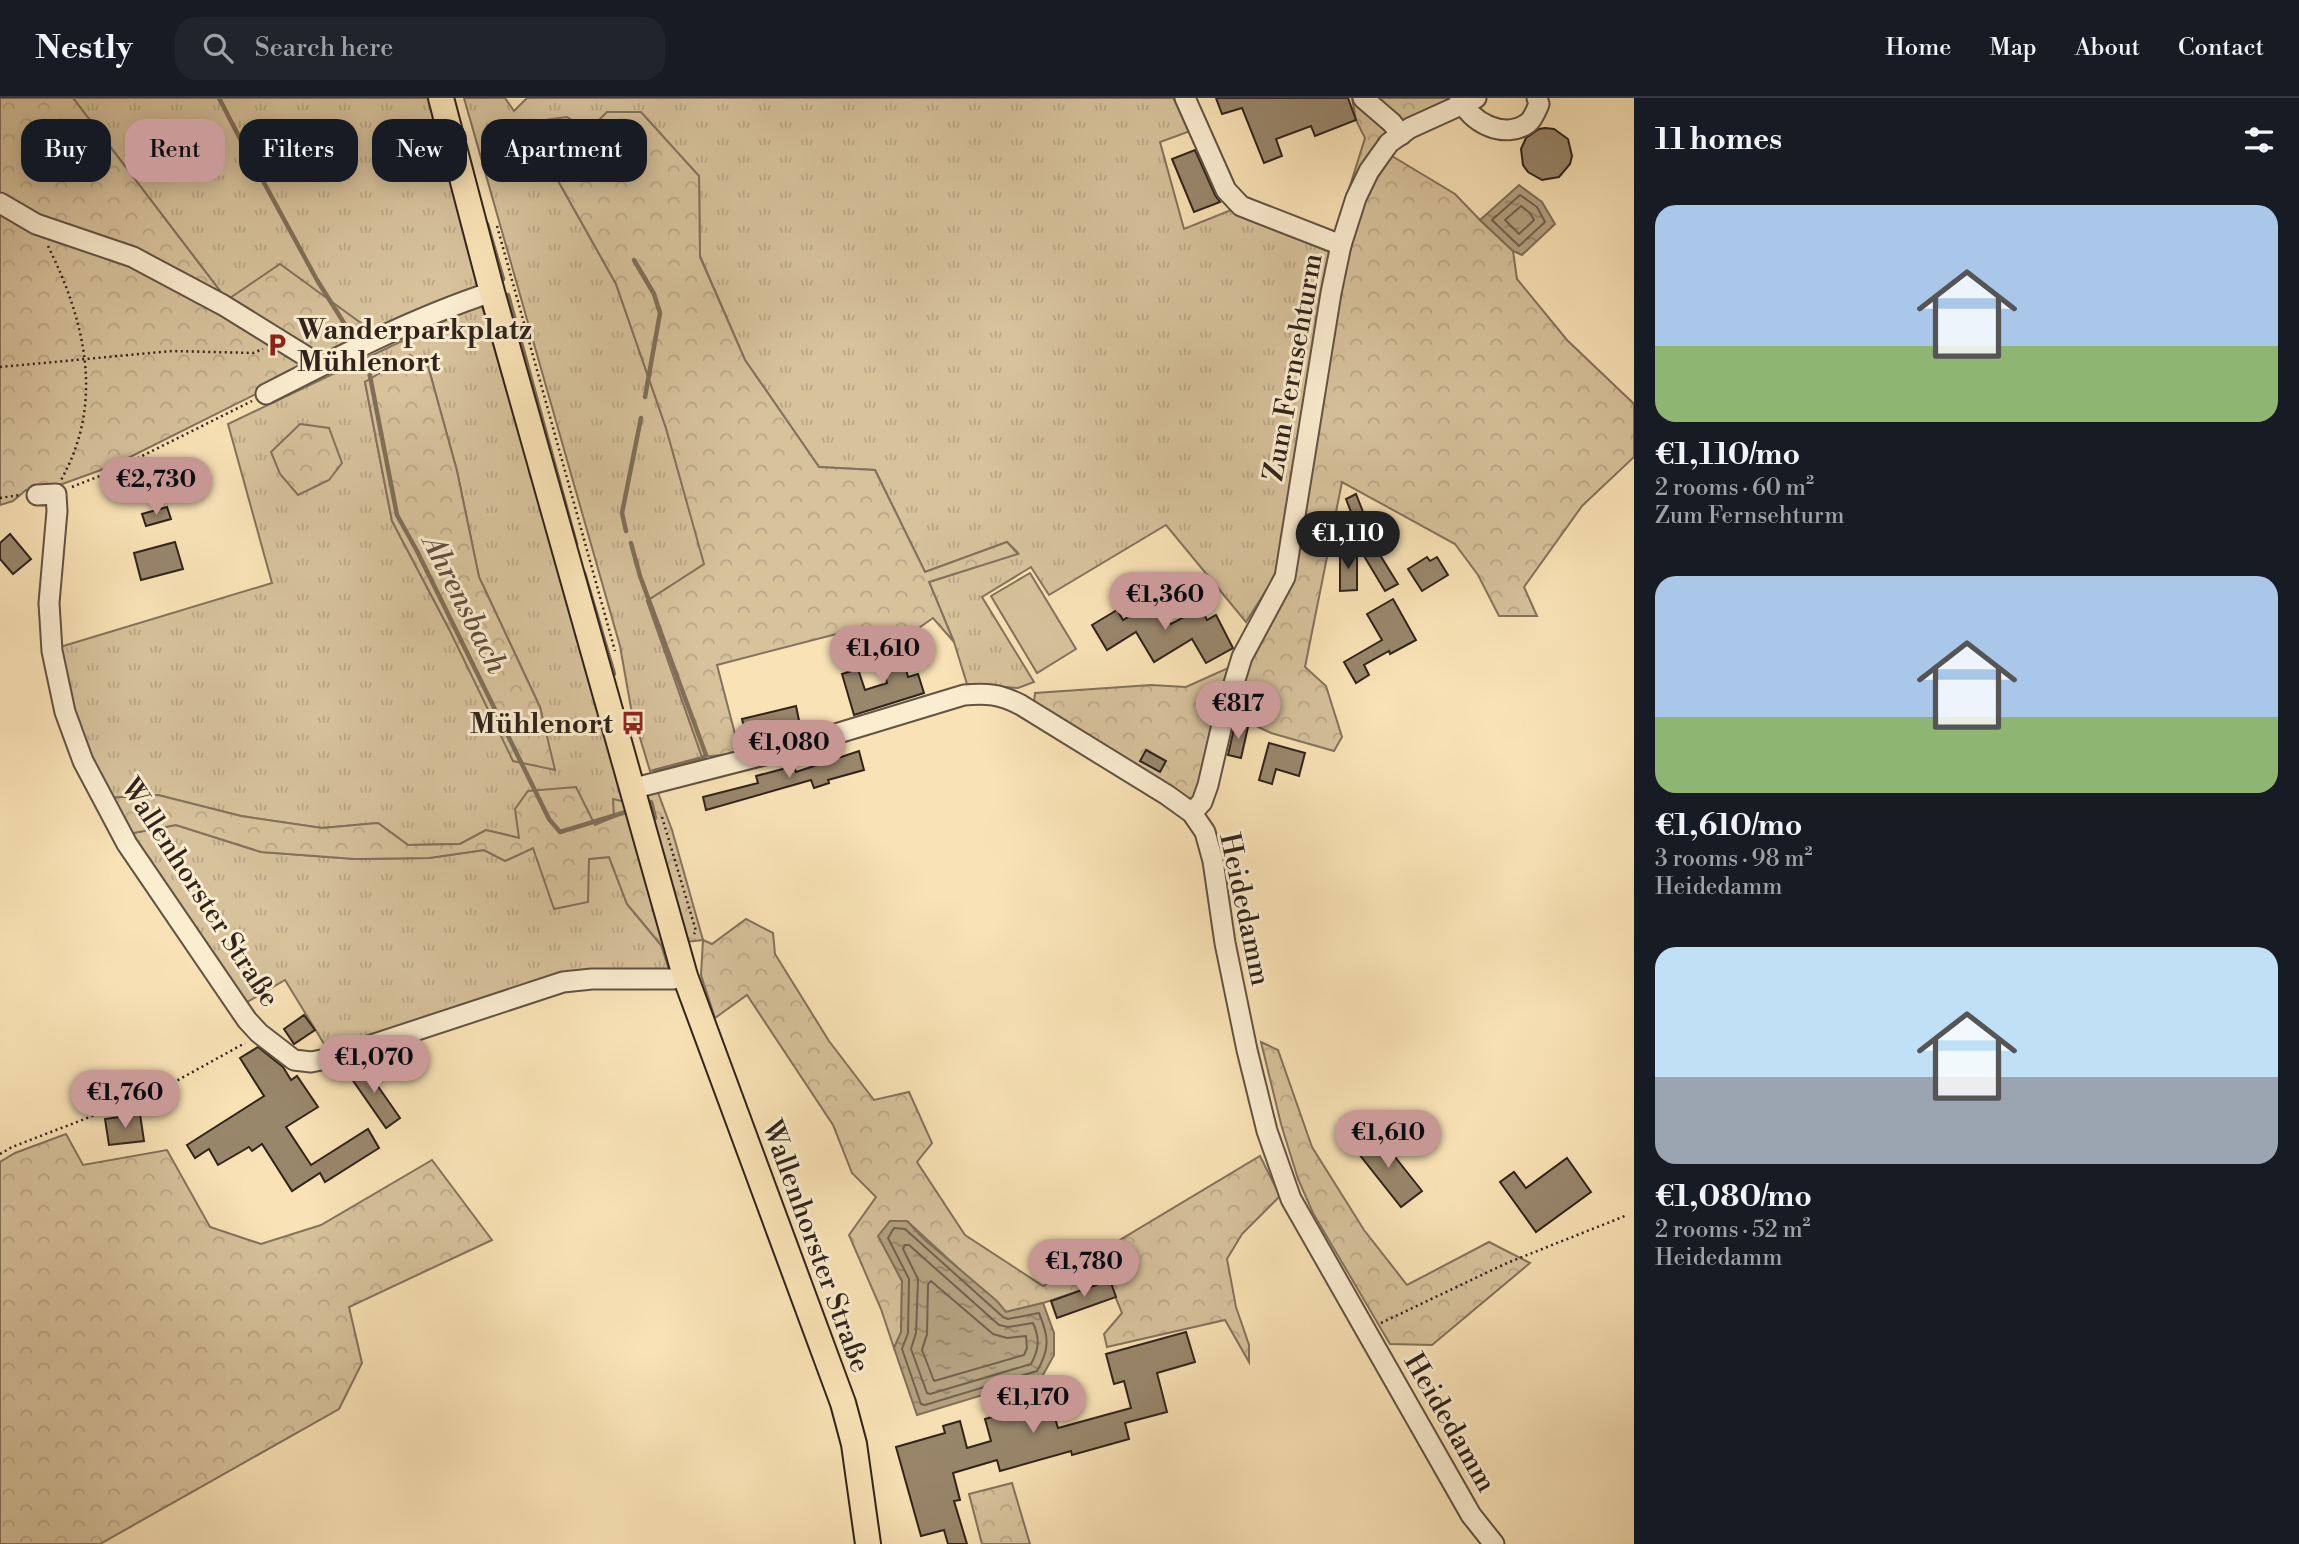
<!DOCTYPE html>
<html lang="en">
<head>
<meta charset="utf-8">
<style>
  :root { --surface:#171b24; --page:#20242c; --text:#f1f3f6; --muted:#9ea1a6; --line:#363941; --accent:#c59692 }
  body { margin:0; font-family:"Libre Bodoni",serif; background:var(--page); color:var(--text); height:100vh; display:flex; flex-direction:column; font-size:26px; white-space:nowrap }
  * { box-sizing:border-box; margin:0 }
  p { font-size:23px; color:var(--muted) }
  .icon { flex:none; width:38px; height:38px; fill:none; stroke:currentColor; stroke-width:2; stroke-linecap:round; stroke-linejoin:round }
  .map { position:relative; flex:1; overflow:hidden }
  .details { display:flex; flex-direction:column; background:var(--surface); width:665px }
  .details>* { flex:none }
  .top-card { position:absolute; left:21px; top:21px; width:665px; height:63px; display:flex; gap:14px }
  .price { position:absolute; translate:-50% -60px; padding:0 16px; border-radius:24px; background:var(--accent); color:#111; font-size:23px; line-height:46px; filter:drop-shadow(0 2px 4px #0008) }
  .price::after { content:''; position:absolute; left:50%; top:42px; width:21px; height:16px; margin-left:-10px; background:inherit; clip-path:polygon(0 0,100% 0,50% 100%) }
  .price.on { background:#222; color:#fff }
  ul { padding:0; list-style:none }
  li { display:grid; align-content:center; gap:14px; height:371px; padding:0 21px }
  li span { display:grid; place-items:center; height:217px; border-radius:21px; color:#555 }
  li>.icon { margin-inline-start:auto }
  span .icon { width:126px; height:126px; fill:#fffc; stroke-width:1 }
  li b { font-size:30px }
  h2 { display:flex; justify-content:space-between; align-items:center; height:84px; padding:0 21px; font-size:30px }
  .pill { padding:0 24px; border-radius:21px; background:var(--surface); box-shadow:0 4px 18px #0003; font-size:24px; line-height:63px }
  .pill.on { background:var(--accent); color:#111 }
  header { display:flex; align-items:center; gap:42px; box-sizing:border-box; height:98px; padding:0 35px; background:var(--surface); border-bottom:2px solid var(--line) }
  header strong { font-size:33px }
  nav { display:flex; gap:38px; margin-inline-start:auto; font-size:24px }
  .search { width:490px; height:63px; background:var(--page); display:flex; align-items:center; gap:18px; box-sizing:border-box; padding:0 24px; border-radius:21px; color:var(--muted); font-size:26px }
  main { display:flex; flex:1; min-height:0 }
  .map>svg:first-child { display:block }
  .grass { fill:url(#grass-tufts); stroke:#84725c; stroke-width:2; fill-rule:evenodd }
  .forest { fill:url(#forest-crowns); stroke:#84725c; stroke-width:2 }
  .pitch { fill:#d7c29c; stroke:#84725c; stroke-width:2 }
  .water { fill:url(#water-ripples); stroke:#806f58; stroke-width:2 }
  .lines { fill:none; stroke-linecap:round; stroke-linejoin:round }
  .shore { stroke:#72624e; stroke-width:2 }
  .stream { stroke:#806f58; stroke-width:4.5 }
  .building { fill:#99876c; stroke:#30231b; stroke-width:2 }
  .minor-casing { stroke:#625342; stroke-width:23 }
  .major-casing { stroke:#30231b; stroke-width:28 }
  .path { stroke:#30231b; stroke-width:2.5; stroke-dasharray:2 3.5; stroke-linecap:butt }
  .minor { stroke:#fbedd0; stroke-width:19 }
  .major { stroke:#f9e3b6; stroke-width:24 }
  .labels { text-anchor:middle; stroke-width:6; stroke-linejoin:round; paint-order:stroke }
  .poi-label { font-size:28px; font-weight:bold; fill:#30231b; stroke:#fbedd0; text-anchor:start }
  .street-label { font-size:28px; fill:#30231b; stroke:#fbedd0 }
  .water-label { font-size:30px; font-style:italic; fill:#5f4f3f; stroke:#fbedd0 }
</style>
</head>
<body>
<header>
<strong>Nestly</strong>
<div class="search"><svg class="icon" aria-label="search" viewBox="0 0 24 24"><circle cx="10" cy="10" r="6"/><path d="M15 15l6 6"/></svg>Search here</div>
<nav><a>Home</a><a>Map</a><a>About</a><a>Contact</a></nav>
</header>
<main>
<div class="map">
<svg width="1634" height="1446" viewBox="0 0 1634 1446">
  <defs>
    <pattern id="grass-tufts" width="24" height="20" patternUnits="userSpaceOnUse" patternTransform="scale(1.75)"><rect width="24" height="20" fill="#d7c29c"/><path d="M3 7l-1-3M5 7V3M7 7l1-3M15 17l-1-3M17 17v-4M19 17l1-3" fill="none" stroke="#b9a686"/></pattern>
    <pattern id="forest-crowns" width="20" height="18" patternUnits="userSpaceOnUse" patternTransform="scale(1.75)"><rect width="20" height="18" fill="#d7c29c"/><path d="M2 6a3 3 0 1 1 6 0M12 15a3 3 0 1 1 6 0" fill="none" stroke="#b9a686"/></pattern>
    <pattern id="water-ripples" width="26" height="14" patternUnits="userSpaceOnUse" patternTransform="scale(1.75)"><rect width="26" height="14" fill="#b5a281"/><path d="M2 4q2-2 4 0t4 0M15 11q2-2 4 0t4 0" fill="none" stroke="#948469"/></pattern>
  </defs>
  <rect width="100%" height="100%" fill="#f9e3b6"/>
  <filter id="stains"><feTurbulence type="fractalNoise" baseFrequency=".00286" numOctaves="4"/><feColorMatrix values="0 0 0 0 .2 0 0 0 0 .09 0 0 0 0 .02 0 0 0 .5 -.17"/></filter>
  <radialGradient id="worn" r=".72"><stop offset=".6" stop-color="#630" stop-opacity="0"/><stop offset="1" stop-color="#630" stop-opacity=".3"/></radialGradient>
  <g class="grass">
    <polygon points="73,0 430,0 479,188 376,236 227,202"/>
    <polygon points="464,0 505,0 514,13 527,0 1173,0 1193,32 1160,44 1184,131 1231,112 1333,147 1279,472 1246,524 1166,427 1049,497 1031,469 982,499 1034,584 1018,590 967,586 954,544 929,484 1018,455 1007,444 925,474 875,372 819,369 745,262 700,158 699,78 588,33 523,26 547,63 616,186 666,330 705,467 647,503 702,659 650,673 631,610 620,548"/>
    <path d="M482,208L626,704L614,719L594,728L520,740L486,732L460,746L408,747L378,725L322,730L241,718L158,697L107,700L71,606L60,549L272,485L228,326L467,212ZM428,268L457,373L479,479L540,609L554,672L449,531L392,423L365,284Z"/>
    <polygon points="176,727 261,754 355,761 429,760 484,752 505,763 533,750 589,761 609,759 627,806 661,847 670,875 602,875 329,954 285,882 242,907 128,736"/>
  </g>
  <g class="forest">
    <polygon points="0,0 73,0 227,202 280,166 376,236 112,368 54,389 26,392 13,403 0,407"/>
    <polygon points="1352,0 1453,0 1411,22 1338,126 1365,40 1356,22"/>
    <polygon points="607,14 641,14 699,78 700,159 745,262 819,369 875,372 925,474 1007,444 1018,456 929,484 954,544 933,520 906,539 852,532 717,567 740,655 702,659 647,503 704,466 666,330 616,186 547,63 523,25 567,19 588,33"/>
    <polygon points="1392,58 1455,96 1480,122 1513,153 1517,181 1567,242 1634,306 1634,359 1582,408 1524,489 1537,518 1499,518 1478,477 1455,446 1342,384 1305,569 1326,588 1342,639 1334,653 1271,635 1235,618 1248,567 1292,480 1347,150 1361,104"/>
    <polygon points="410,257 428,268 457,373 479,479 540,609 555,672 513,663 449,531 392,423 365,284"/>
    <polygon points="300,326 329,330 342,365 329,382 298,397 280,376 271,354"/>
    <polygon points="1228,570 1209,638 1199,692 1194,700 1184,700 1034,604 1035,595 1151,587 1186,589"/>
    <polygon points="576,689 595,727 614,719 613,701 626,704 657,692 672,732 703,842 712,846 746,821 773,835 775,856 829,943 874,1002 909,994 932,1045 917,1064 965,1137 1043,1188 1260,1058 1280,1098 1242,1136 1227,1161 1236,1209 1249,1247 1249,1264 1225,1222 1107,1249 1104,1236 1122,1215 1109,1183 1043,1205 1006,1214 907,1123 890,1123 879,1138 902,1183 901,1235 894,1250 881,1211 849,1137 876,1099 852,1075 833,1027 747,897 715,920 701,877 703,842 661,847 627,806 609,759 589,761 588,804 554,811 533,750 505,763 484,752 429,760 355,761 261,754 176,727 128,736 107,700 158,697 241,718 322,730 378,725 408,747 460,746 486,732 519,740 515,711 528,693"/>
    <polygon points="1261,944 1278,952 1312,1049 1364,1132 1407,1187 1489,1144 1530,1165 1432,1247 1390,1246 1313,1115 1298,1081 1281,1026"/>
    <polygon points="66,1036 83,1067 167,1052 210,1129 261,1146 321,1127 432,1062 492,1142 349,1209 362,1265 339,1311 100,1446 0,1446 0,1064 15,1055"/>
    <polygon points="1012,1385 1030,1446 982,1446 969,1396"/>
  </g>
  <polygon class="pitch" points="1030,475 1076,551 1037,575 991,498"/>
  <g class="water">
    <polygon points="1519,87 1542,104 1555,126 1522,157 1513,153 1480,122"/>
    <polygon points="890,1123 907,1123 925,1142 997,1203 1006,1214 1043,1205 1054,1235 1054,1257 1042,1279 917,1317 894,1250 901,1234 902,1183 878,1138"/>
  </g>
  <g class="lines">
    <g class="shore">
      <polygon points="1520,97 1537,109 1545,124 1519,148 1492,122"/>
      <polygon points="1521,108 1530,115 1534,122 1519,136 1505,122"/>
      <path d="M894,1130L905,1131L1003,1219L1008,1221L1039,1215C1049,1239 1050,1251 1037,1273L925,1307L921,1306L902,1251L908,1235L909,1181L888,1140Z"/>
      <path d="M905,1147H909L999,1227L1008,1229L1033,1225C1040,1240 1039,1252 1031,1266L930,1296L927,1295L911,1251L916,1235L918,1181L903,1151Z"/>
      <polygon points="931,1183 993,1236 1007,1240 1026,1238 1027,1250 1024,1257 934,1283 922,1252 927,1236 928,1186"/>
    </g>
    <g class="stream">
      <polyline points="219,0 248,56"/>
      <polyline points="256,70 317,182 354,241"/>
      <polyline points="487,126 503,181"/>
      <polyline points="634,162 654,196 660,215 645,299"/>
      <polyline points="508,197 576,446"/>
      <polyline points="362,258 369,273 397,417 417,453 549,721 560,734 626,714"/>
      <polyline points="626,433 622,415 641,320"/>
      <polyline points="631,445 640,478 706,657 702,661 655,673"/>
      <polyline points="584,475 614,576"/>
      <polyline points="651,704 655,720"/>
    </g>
  </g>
  <g class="building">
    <polygon points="1216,0 1348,0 1356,22 1315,38 1311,28 1276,41 1282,58 1264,65 1242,10 1222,16"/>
    <polygon points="1545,30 1554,31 1568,41 1572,58 1570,66 1559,79 1542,82 1528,74 1523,67 1521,51 1526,40 1539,31"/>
    <polygon points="1195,52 1215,97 1220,104 1194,114 1172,61"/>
    <polygon points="1356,396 1380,457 1398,486 1385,493 1361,453 1366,453 1346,401"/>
    <polygon points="167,409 171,421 146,428 142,416"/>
    <polygon points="10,436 31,461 13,476 0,461 0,445"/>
    <polygon points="175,444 183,471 141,482 134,455"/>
    <polygon points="1340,453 1357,453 1357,492 1340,493"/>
    <polygon points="1427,459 1430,463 1437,459 1448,477 1422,493 1408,471"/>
    <polygon points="1393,501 1416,542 1390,556 1389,553 1364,567 1369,577 1356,585 1344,564 1382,542 1367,516"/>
    <polygon points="1156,502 1171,526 1201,510 1207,522 1216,517 1233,550 1206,565 1192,541 1154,564 1136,534 1107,552 1092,527 1117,512 1123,522"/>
    <polygon points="902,555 908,579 918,576 924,595 854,617 842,576 858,571 865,592 887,585 881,560"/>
    <polygon points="796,608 801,632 748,645 742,621"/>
    <polygon points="1235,626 1248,629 1241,660 1228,657"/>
    <polygon points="1269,645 1305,655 1299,678 1276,671 1272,686 1259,682"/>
    <polygon points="1146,652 1166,663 1160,674 1140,663"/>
    <polygon points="859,653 864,672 828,682 829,685 814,690 811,682 706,712 703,699 758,685 756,678 794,668 796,674"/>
    <polygon points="304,917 315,932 294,946 284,931"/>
    <polygon points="258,949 283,969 291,982 297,978 318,1009 286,1029 311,1067 368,1031 379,1050 325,1084 320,1075 292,1093 262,1046 252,1053 249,1049 218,1067 209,1051 195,1060 187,1047 264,998 240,960"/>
    <polygon points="361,964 400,1020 386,1030 347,974"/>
    <polygon points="140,1016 144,1043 109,1047 105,1021"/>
    <polygon points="1376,1035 1422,1093 1401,1109 1355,1051"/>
    <polygon points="1567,1060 1591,1094 1536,1134 1500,1084 1514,1074 1526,1090"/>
    <polygon points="1110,1182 1116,1199 1057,1220 1051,1203"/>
    <polygon points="1186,1234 1195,1264 1157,1275 1167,1314 1125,1325 1129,1341 1072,1357 1071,1353 1000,1373 997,1362 953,1375 960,1402 954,1403 967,1446 948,1446 944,1432 921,1438 896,1349 945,1335 943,1328 960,1323 967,1350 991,1343 985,1321 1050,1303 1058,1330 1131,1310 1124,1283 1114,1286 1106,1256"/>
  </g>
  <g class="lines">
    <g class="minor-casing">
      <g id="minor">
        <polyline points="1185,0 1226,92 1241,108 1341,147"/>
        <polyline points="1363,0 1392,25 1401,37"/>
        <path d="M1460,0C1470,25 1505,42 1528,25C1533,21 1536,13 1539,6L1537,0"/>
        <polyline points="0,105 36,126 133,159 223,207 312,262 320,268"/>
        <path d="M266,296C338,259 415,219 492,194"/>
        <polyline points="37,397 56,396 57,413 49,505 52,553 65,614 83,663 127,746 247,922 259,935 294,962 311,964 332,960 563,884 592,881 673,881 685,878"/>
        <path d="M631,691L776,654L964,597C987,595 1000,596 1021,607L1167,697L1192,715L1205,734L1213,763L1225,845L1247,952L1267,1033L1291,1101L1471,1417L1494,1446"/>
        <polyline points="1192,715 1202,704 1208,687 1224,618 1242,559 1285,479 1331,195 1341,147 1356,100 1369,73 1389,45 1410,30 1476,0"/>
      </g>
    </g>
    <g class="major-casing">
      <polyline id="major" points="441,0 492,194 685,878 843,1305 854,1346 868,1446"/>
    </g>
    <g class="path">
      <polyline points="497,128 615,553"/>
      <path d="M48,148C85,223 105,304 61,382"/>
      <polyline points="0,269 172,253 253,255 263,251"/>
      <polyline points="72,389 112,373 252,303"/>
      <polyline points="0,400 20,397"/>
      <polyline points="662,719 696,833 694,836"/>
      <polyline points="0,1056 12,1049 160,992 245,945"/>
      <polyline points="1381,1225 1507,1165 1625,1118"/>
    </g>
    <use href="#minor" class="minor"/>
    <use href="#major" class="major"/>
  </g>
  <defs>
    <g id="parking-bare" transform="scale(1.89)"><path d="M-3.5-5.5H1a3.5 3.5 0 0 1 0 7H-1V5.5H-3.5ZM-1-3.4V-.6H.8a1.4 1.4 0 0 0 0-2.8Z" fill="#8f2418" stroke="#fbedd0" stroke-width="2.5" paint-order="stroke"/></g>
    <g id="bus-bare" transform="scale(1.89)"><path d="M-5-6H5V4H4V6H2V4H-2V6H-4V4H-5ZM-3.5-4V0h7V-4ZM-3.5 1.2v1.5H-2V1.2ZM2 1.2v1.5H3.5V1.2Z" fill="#8f2418" stroke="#fbedd0" stroke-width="2.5" paint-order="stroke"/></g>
  </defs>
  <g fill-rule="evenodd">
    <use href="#parking-bare" x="277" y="247"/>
    <use href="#bus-bare" x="633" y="625"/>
  </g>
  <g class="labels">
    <g class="poi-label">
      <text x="297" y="241">Wanderparkplatz<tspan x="297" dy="32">Mühlenort</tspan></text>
      <text x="613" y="635" text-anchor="end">Mühlenort</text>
    </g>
    <g class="street-label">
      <text transform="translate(1292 269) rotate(-80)" y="10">Zum Fernsehturm</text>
      <text transform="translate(201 794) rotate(57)" y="10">Wallenhorster Straße</text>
      <text transform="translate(1246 811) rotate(78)" y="10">Heidedamm</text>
      <text transform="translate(817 1148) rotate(70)" y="10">Wallenhorster Straße</text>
      <text transform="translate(1451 1324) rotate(60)" y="10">Heidedamm</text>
    </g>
    <g class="water-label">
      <text transform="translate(465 506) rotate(63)" y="10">Ahrensbach</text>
    </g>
  </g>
  <rect width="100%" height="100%" filter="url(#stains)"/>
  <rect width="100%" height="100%" fill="url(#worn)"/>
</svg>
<b class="price" style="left:156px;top:419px">€2,730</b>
<b class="price on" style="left:1348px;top:473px">€1,110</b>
<b class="price" style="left:1165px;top:534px">€1,360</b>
<b class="price" style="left:883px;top:588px">€1,610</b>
<b class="price" style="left:1238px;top:643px">€817</b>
<b class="price" style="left:789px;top:682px">€1,080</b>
<b class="price" style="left:374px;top:997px">€1,070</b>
<b class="price" style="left:125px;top:1032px">€1,760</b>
<b class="price" style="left:1388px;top:1072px">€1,610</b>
<b class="price" style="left:1084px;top:1201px">€1,780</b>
<b class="price" style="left:1033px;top:1337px">€1,170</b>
<div class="top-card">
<a class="pill">Buy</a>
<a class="pill on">Rent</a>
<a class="pill">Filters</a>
<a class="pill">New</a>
<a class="pill">Apartment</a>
</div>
</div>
<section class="details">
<h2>11 homes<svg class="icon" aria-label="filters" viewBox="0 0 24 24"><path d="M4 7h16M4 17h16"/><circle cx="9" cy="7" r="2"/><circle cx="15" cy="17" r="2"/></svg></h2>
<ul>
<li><span style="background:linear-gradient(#a9c7e8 65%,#8fb573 0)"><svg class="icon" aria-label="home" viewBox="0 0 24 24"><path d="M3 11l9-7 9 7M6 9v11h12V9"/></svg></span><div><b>€1,110/mo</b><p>2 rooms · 60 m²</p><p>Zum Fernsehturm</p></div></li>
<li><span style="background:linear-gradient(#a9c7e8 65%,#8fb573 0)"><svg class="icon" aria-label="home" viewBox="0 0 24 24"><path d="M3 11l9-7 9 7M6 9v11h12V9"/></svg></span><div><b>€1,610/mo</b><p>3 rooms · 98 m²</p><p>Heidedamm</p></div></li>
<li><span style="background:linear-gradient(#bfe0f5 60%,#9aa5b1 0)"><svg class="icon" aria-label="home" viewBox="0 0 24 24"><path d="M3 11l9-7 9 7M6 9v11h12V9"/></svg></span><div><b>€1,080/mo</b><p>2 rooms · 52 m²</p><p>Heidedamm</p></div></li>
</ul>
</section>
</main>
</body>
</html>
